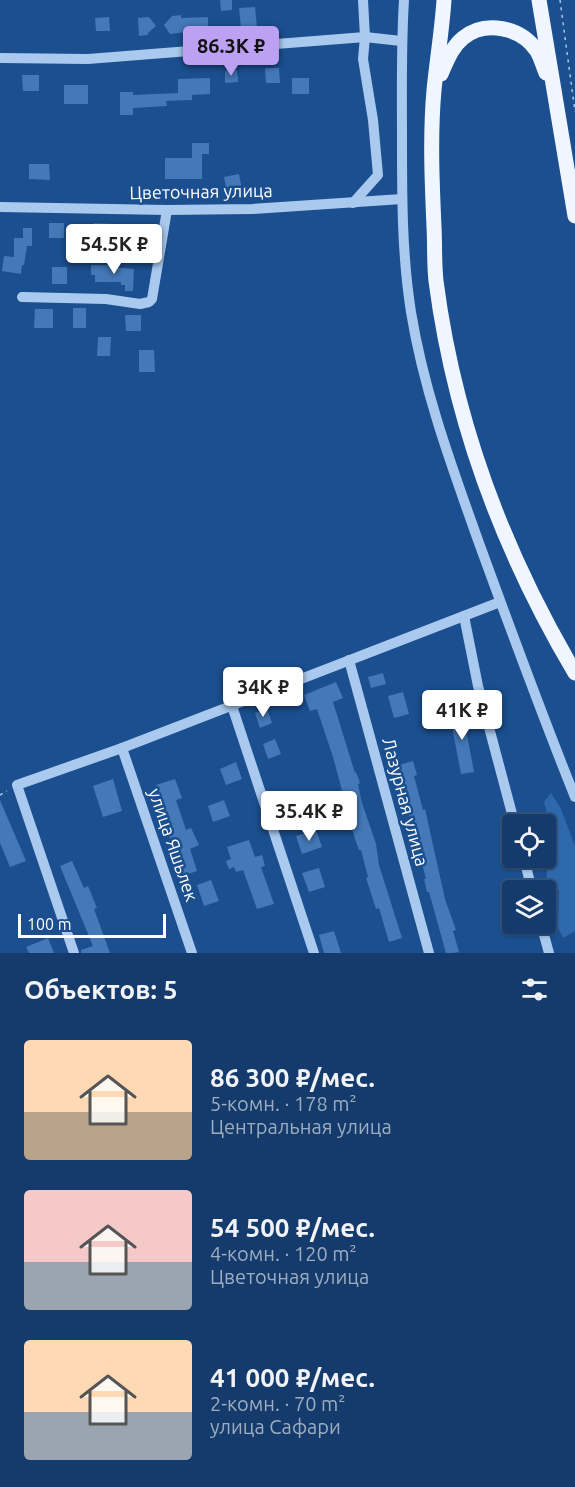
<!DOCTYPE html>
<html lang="ru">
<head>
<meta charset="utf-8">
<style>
  :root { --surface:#143b6b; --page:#1d4271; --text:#f1f3f6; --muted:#9dadc1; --line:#33557e; --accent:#bca0f2 }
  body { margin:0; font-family:Ubuntu,sans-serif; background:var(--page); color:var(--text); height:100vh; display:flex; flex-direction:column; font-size:22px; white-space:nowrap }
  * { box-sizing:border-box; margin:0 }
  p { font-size:20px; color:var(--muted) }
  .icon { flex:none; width:33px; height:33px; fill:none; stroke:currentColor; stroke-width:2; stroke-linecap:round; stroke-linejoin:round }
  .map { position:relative; height:953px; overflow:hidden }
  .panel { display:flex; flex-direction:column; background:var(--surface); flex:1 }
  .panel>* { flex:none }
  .fabs { position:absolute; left:502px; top:814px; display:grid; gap:12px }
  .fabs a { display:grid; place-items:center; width:54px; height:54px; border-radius:6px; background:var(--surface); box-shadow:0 2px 4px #0004,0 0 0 2px var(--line); font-size:30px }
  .scale { position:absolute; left:18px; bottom:15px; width:148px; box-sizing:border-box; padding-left:6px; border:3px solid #fff; border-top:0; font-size:16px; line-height:21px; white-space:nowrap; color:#fff; -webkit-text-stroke:4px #1b4f8f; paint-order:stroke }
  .price { position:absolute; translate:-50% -51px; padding:0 14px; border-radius:6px; background:#fff; color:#222; font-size:20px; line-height:39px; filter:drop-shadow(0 2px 3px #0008) }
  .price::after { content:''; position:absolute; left:50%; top:36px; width:18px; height:14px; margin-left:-9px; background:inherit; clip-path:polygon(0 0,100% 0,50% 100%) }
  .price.selected { background:var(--accent); color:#111 }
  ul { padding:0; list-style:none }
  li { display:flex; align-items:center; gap:18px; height:150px; padding:0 24px }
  li span { display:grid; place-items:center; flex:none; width:168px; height:120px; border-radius:6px; color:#555 }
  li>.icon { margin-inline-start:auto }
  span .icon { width:72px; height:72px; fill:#fffc; stroke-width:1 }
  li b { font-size:26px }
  h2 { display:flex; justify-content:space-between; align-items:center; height:72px; padding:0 24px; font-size:26px }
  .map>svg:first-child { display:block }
  .green { fill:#2e69ad }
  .building { fill:#4478b7 }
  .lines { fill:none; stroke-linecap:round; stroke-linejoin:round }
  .path { stroke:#a9c9ee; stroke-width:1.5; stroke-dasharray:3 4.5; stroke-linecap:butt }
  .minor { stroke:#a9c9ee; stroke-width:10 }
  .major { stroke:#f0f6ff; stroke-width:15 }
  .labels { text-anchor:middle; stroke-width:5; stroke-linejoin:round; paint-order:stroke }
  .street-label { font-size:18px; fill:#fff; stroke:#1b4f8f }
</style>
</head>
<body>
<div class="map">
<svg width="575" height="953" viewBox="0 0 575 953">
  <rect width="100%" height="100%" fill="#1b4f8f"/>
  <polygon class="green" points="551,793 561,809 575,846 575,931 563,938 558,928 559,891 546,881 551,828 544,802"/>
  <g class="building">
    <polygon points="220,0 232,0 232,10 221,11"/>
    <polygon points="255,7 257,27 241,28 239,8"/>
    <polygon points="181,15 181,18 208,17 208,37 195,37 195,31 170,34 164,25 172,16"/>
    <polygon points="109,17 110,31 96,31 95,18"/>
    <polygon points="149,17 156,26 148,33 148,35 139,36 138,18"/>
    <polygon points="265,68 279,68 280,83 266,83"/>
    <polygon points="237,70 238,82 225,83 225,71"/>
    <polygon points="22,75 39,75 39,91 23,91"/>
    <polygon points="210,78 210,94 192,95 192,100 166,101 167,106 133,108 133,115 120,115 120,92 133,92 133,95 178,93 178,79"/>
    <rect x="292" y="78" width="17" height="16"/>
    <rect x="64" y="85" width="24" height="19"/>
    <polygon points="192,143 209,143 209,154 202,154 202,179 165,179 165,158 192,158"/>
    <polygon points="29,164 49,164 50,180 29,179"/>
    <polygon points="239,174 242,190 227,193 224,177"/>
    <rect x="49" y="223" width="15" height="15"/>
    <polygon points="94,223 136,225 135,239 94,242 94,239 90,239 90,229 94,229"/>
    <polygon points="23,228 32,228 32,246 27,246 24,265 22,265 21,274 2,271 4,256 14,257 14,238 23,238"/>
    <polygon points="91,265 111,265 111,267 134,269 133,291 125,291 125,285 121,285 121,282 95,282 95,275 91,275"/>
    <rect x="52" y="267" width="15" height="17"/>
    <rect x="73" y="308" width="13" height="20"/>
    <polygon points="35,309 53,309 53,328 34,328"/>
    <polygon points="125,315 141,315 141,331 126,331"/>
    <polygon points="98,337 111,337 110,356 97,356"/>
    <polygon points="139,350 154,350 155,372 139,372"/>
    <polygon points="383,673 386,684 371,688 368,677"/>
    <polygon points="336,682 343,698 333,702 355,773 356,772 360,783 358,784 362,803 376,844 379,865 402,938 389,942 379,908 376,909 366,878 368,877 361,850 359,850 355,839 333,757 317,709 310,711 304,695"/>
    <polygon points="403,692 409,714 394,718 388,696"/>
    <polygon points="462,708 474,772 461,774 449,711"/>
    <polygon points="267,709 272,723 260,728 255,713"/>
    <polygon points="275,739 281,754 268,759 263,744"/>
    <polygon points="413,761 417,775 414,776 423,810 425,809 445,899 456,930 453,931 459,952 453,953 446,953 429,892 427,892 424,879 426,879 396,766"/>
    <polygon points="236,762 242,779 226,785 220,769"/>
    <polygon points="113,779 122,811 103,817 93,786"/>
    <polygon points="175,779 182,798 176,800 186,830 191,828 199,845 190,849 197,871 182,876 177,862 180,861 170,838 163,815 167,814 156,785"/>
    <polygon points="0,800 26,861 10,867 0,843"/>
    <polygon points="224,800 230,816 213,822 208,806"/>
    <polygon points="316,830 322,847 302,854 296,836"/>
    <polygon points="249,840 255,857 262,855 265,866 261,867 274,904 257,909 243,870 236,872 234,867 229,869 226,861 231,859 227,847"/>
    <polygon points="72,861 84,888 88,886 97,908 94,909 110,953 81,953 81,950 93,946 60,866"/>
    <polygon points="319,868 325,887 309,892 302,873"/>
    <polygon points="211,880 219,901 204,906 197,885"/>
    <polygon points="334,931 341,953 324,953 319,935"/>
    <polygon points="48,938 54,953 29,953 26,947"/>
  </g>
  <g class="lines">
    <g class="path">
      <polyline points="560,0 575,112"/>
      <polyline points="0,795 7,791"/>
    </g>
    <g class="minor">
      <path d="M404,0C401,47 402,94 402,141C402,198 402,255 411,312C424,392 452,467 479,543C510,628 541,713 575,797"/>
      <polyline points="0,58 88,59 365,37 401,41"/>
      <polyline points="353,203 378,175 373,120 363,59 365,37 363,0"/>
      <polyline points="0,207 167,210 252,209 402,199"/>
      <polyline points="22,297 106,299 140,304 149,302 152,299 167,210"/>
      <polyline points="464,616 478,686 515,825"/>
      <polyline points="349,660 429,953"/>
      <polyline points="232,706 314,953"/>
      <polyline points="122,748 192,953"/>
      <polyline points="524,858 532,891"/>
      <polyline points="541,924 549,953"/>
      <polyline points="74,953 17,785 122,748 500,602"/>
    </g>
    <g class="major">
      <path d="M444,0C442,30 437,60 434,90C430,135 432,182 434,227C435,245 434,263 436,281C454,420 504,553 575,673"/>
      <polyline points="539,0 575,216"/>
      <path d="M441,74C447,61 451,48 463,38C485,20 521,27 537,51C541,58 543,66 546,73"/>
    </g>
  </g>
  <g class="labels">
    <g class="street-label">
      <text transform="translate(201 192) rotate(-1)" y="6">Цветочная улица</text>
      <text transform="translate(405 802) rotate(75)" y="6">Лазурная улица</text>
      <text transform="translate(173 845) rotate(71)" y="6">улица Яшьлек</text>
    </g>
  </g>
</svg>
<div class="fabs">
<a><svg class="icon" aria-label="locate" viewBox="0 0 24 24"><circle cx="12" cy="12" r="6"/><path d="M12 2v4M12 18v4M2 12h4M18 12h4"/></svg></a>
<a><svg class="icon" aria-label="layers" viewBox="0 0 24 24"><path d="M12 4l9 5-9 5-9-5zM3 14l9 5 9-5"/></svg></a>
</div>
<div class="scale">100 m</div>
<b class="price selected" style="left:231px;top:77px">86.3K ₽</b>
<b class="price" style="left:114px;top:275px">54.5K ₽</b>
<b class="price" style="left:263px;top:718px">34K ₽</b>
<b class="price" style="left:462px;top:741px">41K ₽</b>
<b class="price" style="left:309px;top:842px">35.4K ₽</b>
</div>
<section class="panel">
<h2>Объектов: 5<svg class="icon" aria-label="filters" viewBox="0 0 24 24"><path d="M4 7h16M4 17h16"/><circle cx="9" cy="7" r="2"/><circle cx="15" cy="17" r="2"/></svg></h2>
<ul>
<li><span style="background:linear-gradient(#ffd9b3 60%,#b9a48a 0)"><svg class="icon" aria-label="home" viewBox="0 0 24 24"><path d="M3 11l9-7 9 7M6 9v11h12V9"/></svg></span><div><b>86 300 ₽/мес.</b><p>5-комн. · 178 m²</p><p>Центральная улица</p></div></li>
<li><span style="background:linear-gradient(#f6c9c9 60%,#9aa5b1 0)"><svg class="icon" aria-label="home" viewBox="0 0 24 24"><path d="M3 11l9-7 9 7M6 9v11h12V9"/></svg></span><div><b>54 500 ₽/мес.</b><p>4-комн. · 120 m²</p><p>Цветочная улица</p></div></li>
<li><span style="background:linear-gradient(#ffd9b3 60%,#9aa5b1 0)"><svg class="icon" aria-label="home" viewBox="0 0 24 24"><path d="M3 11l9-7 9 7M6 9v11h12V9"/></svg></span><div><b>41 000 ₽/мес.</b><p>2-комн. · 70 m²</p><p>улица Сафари</p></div></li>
</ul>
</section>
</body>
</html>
